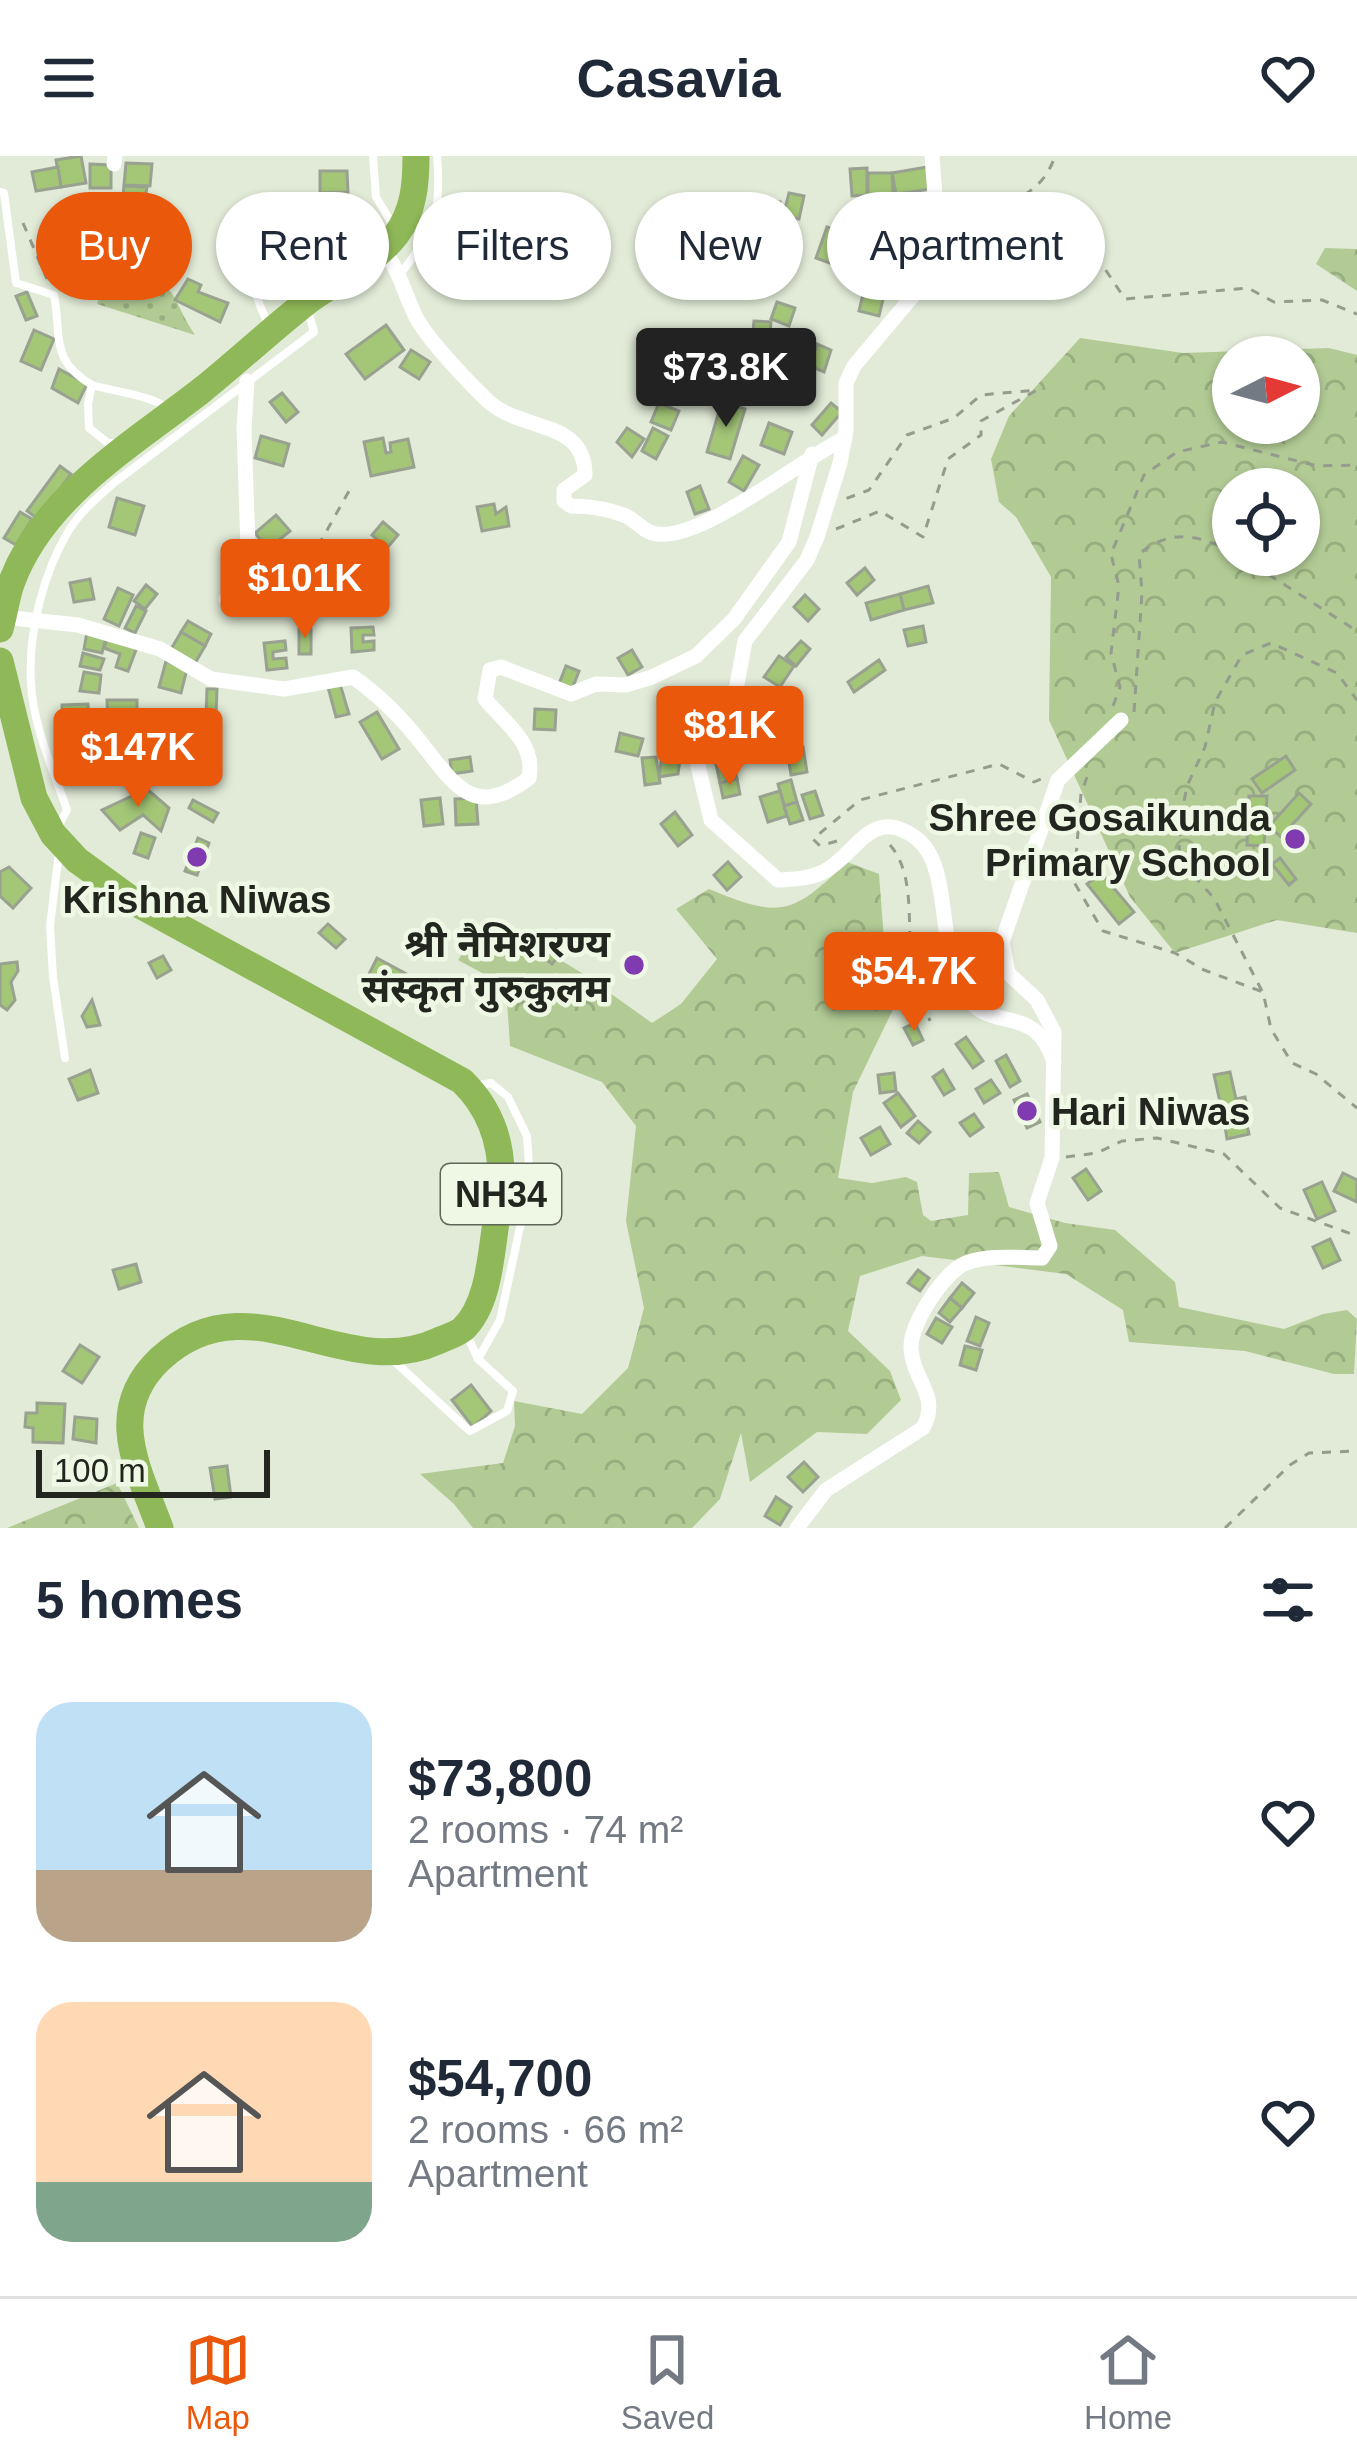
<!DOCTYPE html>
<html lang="en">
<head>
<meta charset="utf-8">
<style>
  :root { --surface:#fff; --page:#f6f6f7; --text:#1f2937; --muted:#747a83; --line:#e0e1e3; --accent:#ea580c }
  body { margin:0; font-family:Helvetica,"Noto Sans Devanagari",sans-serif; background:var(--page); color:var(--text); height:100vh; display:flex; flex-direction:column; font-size:45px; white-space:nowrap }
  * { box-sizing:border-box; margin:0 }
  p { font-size:39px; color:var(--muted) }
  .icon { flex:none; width:66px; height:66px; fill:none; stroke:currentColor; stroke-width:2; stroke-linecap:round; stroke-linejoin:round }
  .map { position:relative; height:1372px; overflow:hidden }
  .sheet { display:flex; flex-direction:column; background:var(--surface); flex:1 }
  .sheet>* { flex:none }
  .guide { position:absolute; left:36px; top:36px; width:1287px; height:108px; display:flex; gap:24px }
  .needle { width:78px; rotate:84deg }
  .tools { position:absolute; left:1212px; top:180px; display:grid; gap:24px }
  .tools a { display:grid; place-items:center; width:108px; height:108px; border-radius:50%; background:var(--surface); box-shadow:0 3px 9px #0004; font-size:60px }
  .scale { position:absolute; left:36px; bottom:30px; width:234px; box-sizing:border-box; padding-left:12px; border:6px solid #22261e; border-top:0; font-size:33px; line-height:42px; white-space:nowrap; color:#22261e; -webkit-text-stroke:9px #eef8e4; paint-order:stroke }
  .price { position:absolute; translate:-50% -102px; padding:0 27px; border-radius:12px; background:var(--accent); color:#fff; font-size:39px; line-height:78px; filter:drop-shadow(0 3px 6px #0008) }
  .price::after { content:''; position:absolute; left:50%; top:72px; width:36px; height:27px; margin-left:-18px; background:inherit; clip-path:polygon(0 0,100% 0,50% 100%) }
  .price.active { background:#222; color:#fff }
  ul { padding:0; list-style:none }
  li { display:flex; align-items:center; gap:36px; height:300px; padding:0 36px }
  li span { display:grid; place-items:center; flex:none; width:336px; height:240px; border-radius:36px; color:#555 }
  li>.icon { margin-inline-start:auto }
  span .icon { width:144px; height:144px; fill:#fffc; stroke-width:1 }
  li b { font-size:51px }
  h2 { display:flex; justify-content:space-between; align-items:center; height:144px; padding:0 36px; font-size:51px }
  .chip { padding:0 42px; border-radius:54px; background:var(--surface); box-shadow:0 3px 9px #0004; font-size:42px; line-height:108px }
  .chip.active { background:var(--accent); color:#fff }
  header { display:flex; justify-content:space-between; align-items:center; height:156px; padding:0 36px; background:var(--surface); font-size:54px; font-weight:700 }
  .tab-bar { display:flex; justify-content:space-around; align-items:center; height:168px; border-top:3px solid var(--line); background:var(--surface); font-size:33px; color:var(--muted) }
  .tab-bar a { display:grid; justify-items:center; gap:6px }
  .tab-bar .active { color:var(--accent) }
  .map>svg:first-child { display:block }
  .grass { fill:url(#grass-dots) }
  .forest { fill:url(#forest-crowns); fill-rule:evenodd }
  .building { fill:#a3c677; stroke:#99a290; stroke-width:3 }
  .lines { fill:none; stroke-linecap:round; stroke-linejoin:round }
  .path { stroke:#949c8d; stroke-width:3; stroke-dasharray:9 9; stroke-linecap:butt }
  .lane { stroke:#fff; stroke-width:8 }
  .street { stroke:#fff; stroke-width:15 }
  .highway { stroke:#8fb858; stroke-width:27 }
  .poi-dot { fill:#7f3baf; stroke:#eef8e4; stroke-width:4.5 }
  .labels { text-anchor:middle; stroke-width:9; stroke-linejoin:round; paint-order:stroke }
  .shield { fill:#eef8e4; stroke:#5f6559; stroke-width:3 }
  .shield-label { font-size:36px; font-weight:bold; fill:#22261e }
  .poi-label { font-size:39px; font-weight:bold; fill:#22261e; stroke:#eef8e4; text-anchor:end }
</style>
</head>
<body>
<header><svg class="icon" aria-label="menu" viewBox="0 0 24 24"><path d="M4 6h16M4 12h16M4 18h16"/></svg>Casavia<svg class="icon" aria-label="heart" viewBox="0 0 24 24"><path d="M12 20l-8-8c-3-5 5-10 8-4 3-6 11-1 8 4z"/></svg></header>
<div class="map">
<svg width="1357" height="1372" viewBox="0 0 1357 1372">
  <defs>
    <pattern id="grass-dots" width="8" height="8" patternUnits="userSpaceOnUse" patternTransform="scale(3)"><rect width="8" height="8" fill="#b2cb95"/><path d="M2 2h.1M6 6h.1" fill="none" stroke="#99ae80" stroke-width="1.8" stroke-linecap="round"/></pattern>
    <pattern id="forest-crowns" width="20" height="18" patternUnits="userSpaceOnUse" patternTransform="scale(3)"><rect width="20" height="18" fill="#b2cb95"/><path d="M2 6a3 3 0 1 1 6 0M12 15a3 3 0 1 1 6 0" fill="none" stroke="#99ae80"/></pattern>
  </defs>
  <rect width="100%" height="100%" fill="#e1ebd7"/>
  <path class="grass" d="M115,93C135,106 165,122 176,144C182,157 187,167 195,179L97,148Z"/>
  <g class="forest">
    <polygon points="1325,92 1357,93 1357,135 1316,108"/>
    <path d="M1080,182L1183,197L1329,192L1357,199V777L1277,764L1175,797L1130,741L1049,564L1051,421L1016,361L999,346L991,303L1009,260ZM1233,201H1299V267H1233ZM1233,333H1299V399H1233Z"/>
    <path d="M847,706L879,718L885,797L905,818L899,841L853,936L838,1022L872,1027L906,1021L917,1026L923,1059L931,1065L968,1059L969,1017L999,1016L1009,1051L1065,1067L1115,1074L1175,1126L1179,1151L1284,1173L1323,1158L1347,1154L1357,1163L1354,1218H1334L1245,1195L1129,1186L1123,1154L1066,1118L922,1100L860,1120L848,1175L890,1215L901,1244L867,1278L817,1276L750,1326L741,1277L720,1343L692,1372H473L454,1348L420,1318L503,1307L515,1270L514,1245L582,1258L628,1212L644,1152L626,1065L636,970L602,926L510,890L506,830L458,804L476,777H515L582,817L652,867L681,848L717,803L676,753L709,733C781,763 792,759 847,706Z"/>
    <polygon points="117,1327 139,1372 7,1372"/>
  </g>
  <g class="building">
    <polygon points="81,0 86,27 61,31 56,4"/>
    <polygon points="126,7 152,8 150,30 124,29"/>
    <polygon points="90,8 111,9 111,32 90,32"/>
    <polygon points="58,11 61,31 36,35 32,16"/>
    <polygon points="927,11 931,33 896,38 892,17"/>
    <polygon points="867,12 867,39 852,40 850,13"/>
    <polygon points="320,15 347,15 348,36 320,37"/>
    <polygon points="868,17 892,17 893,38 868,38"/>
    <polygon points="124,30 147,31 144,50 122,49"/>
    <polygon points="347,37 347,60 337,61 327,39"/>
    <polygon points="789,37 804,40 799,63 783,60"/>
    <polygon points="731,43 754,45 753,59 730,57"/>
    <polygon points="767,46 780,46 776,94 766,94"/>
    <polygon points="120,52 141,56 136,78 115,75"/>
    <polygon points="502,60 502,75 474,76 473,62"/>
    <polygon points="759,70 760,83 741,84 740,71"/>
    <polygon points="86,71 106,78 100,99 79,92"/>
    <polygon points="827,71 851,80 841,111 816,102"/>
    <polygon points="126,78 145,83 132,99 118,88"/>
    <polygon points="149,85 169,101 156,118 133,101"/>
    <polygon points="92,100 110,109 99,132 80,124"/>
    <polygon points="754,115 772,119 768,136 752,130"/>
    <polygon points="188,123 201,129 198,136 228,147 220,166 175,144"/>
    <polygon points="865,130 885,135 879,160 859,155"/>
    <polygon points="27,136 37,160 26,164 16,140"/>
    <polygon points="777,146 795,152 789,170 771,163"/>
    <polygon points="754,165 771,166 769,187 752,186"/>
    <polygon points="386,169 404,194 365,223 346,198"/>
    <polygon points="34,174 54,183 41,214 21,205"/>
    <polygon points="653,179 664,182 654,212 644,208"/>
    <polygon points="817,188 831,194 824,216 810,210"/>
    <polygon points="411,194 430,206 419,223 400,211"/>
    <polygon points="691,204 709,212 701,230 684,222"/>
    <polygon points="723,205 745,213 740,227 718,219"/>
    <polygon points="659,209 673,213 667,233 652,228"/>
    <polygon points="59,213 87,228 78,247 52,232"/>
    <polygon points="718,223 741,230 735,248 713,241"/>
    <polygon points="282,237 298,256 286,266 270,246"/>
    <polygon points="722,245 745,253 730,303 707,296"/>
    <polygon points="659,247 679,255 671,274 651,266"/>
    <polygon points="831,247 842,256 822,279 812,269"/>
    <polygon points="769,267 792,276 784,298 761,289"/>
    <polygon points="627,272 644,283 632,301 617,286"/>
    <polygon points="653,272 668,280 656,303 642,295"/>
    <polygon points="261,280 289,288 283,310 255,302"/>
    <polygon points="383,282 386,297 391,296 390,287 408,283 414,311 371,320 364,286"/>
    <polygon points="743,300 759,309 744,335 729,326"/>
    <polygon points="60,310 71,318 38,363 27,355"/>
    <polygon points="700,330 709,353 695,358 687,336"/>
    <polygon points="117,342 144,350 135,379 109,371"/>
    <polygon points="494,348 496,358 506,351 509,370 482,375 477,351"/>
    <polygon points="20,356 32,363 16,389 4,382"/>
    <polygon points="276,359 290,375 268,393 255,377"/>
    <polygon points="383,366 398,379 387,392 372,379"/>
    <polygon points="362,393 378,404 375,409 366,402 362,409 370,414 366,420 351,409"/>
    <polygon points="266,412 289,421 284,434 261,425"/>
    <polygon points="865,412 874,424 857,439 847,427"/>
    <polygon points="90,423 94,443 74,446 70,427"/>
    <polygon points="146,429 157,438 145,453 134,445"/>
    <polygon points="928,430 933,447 904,454 900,438"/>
    <polygon points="118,432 133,439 119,470 104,463"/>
    <polygon points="262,433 277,441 267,459 252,452"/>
    <polygon points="900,438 904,454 871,464 866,447"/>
    <polygon points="805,439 819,453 808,465 794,451"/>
    <polygon points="136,450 146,455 135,477 125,472"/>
    <polygon points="188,465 211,478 205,490 181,476"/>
    <polygon points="923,470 926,486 908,490 904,474"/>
    <polygon points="373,471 374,479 363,479 363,486 374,485 374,494 352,496 351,472"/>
    <rect x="299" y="473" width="12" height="25"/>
    <polygon points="87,476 106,481 102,497 84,493"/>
    <polygon points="181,476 205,490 194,509 170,495"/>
    <polygon points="108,480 137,491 128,515 116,511 120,498 104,492"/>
    <polygon points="285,485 286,494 273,496 273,503 286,502 287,512 267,514 264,487"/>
    <polygon points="801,485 810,493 796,510 786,501"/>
    <polygon points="632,494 642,511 628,519 618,502"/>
    <polygon points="83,497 104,503 100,514 80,510"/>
    <polygon points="779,500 794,510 780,531 764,521"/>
    <polygon points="879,504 885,514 854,536 848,526"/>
    <polygon points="166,505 187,513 181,537 159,531"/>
    <polygon points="566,510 579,515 572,533 559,528"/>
    <polygon points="84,516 101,519 99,537 80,535"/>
    <polygon points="340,528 349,558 336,561 328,531"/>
    <polygon points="207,533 217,533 216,559 206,559"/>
    <polygon points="107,544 137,544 137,575 108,574"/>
    <polygon points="88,548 89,571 97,571 98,604 63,604 62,549"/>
    <polygon points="535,553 556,554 555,574 534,573"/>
    <polygon points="188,556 204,557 203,574 187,573"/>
    <polygon points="377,556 399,593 382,603 360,566"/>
    <polygon points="732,563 754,575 744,592 722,580"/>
    <polygon points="680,573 682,589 663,592 661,575"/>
    <polygon points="620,577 643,583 638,600 616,595"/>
    <polygon points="139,580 145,608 128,609 124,582"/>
    <polygon points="682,589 678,618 659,621 663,592"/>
    <polygon points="803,591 807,616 791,619 787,594"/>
    <polygon points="1286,600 1295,614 1262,637 1252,623"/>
    <polygon points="470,601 472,615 452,618 450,604"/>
    <polygon points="656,601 660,627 645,629 642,602"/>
    <polygon points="733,604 737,623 720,627 716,608"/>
    <polygon points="737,623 740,638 723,642 720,627"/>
    <polygon points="791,624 797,646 784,650 778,628"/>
    <polygon points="147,633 169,652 161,675 143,659 120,674 102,654"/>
    <polygon points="780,635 787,660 768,666 760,641"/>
    <polygon points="815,635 823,659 810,663 802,639"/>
    <polygon points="1299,637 1311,648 1281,681 1269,670"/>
    <polygon points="1249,640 1267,640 1264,690 1247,689"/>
    <polygon points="440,642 443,668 424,670 421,644"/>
    <polygon points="476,642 478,668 456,669 455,643"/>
    <polygon points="193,644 218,657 213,666 189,652"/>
    <polygon points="797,646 803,664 790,668 784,650"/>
    <polygon points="675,656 692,679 678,690 661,668"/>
    <polygon points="141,677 155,682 148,702 134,697"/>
    <polygon points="198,682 209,687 197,719 185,715"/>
    <polygon points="1280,702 1296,723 1289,729 1272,708"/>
    <polygon points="728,706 741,721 727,734 714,719"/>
    <polygon points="9,711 31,732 13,752 0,740 0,716"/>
    <polygon points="1101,717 1134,756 1119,768 1087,728"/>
    <polygon points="328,768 345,783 336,792 319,777"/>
    <polygon points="556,774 571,786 552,808 533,793"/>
    <polygon points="163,800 171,814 157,822 149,807"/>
    <polygon points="377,802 416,823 404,846 365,826"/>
    <polygon points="17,806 18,815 11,826 15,844 7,854 0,849 0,808"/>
    <polygon points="92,844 100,869 87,871 82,860"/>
    <polygon points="915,867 923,884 913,889 904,872"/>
    <polygon points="966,881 983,905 973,912 956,888"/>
    <polygon points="1006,899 1020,925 1010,931 996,905"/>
    <polygon points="90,914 98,937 78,944 69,923"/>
    <polygon points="943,914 954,933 944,939 933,921"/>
    <polygon points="1230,916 1236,943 1245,941 1249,959 1224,964 1214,919"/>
    <polygon points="894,917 896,935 880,937 878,919"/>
    <polygon points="991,924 1000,937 984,947 976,933"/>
    <polygon points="898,937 915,960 901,971 884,947"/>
    <polygon points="1027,938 1040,966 1027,972 1014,944"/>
    <polygon points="974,958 983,971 970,980 960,967"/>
    <polygon points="1245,960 1249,978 1227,983 1224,964"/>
    <polygon points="918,965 930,976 919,987 907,977"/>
    <polygon points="880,971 890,988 871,999 861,982"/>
    <polygon points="1086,1013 1101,1035 1088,1044 1073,1022"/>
    <polygon points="1343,1017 1357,1024 1357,1046 1334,1035"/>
    <polygon points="1322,1026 1335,1055 1317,1063 1304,1034"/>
    <polygon points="1330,1083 1340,1104 1323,1112 1313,1091"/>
    <polygon points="136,1108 141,1126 119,1133 113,1114"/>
    <polygon points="918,1114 929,1122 920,1135 908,1127"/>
    <polygon points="962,1127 974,1137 962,1152 950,1142"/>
    <polygon points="950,1142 962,1152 950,1166 939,1157"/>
    <polygon points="976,1161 989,1167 980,1190 967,1185"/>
    <polygon points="936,1162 952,1171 942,1187 927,1178"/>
    <polygon points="80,1189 99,1201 82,1227 63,1215"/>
    <polygon points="965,1190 982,1194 976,1214 960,1209"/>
    <polygon points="471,1229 491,1255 473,1271 452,1244"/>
    <polygon points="37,1247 65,1248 63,1287 33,1286 33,1272 25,1271 26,1257 37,1257"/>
    <polygon points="75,1261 97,1263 96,1287 73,1283"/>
    <polygon points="804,1306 818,1321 803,1336 788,1321"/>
    <polygon points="227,1310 231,1341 215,1343 210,1312"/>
    <polygon points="776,1341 791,1351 780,1369 765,1360"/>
  </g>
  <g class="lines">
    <g class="path">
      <polyline points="23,67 47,123"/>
      <path d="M945,106C950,96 956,80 965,72C997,44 1039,48 1055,0"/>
      <polyline points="942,115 960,120 1068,87 1095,98 1125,143 1248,132 1274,146 1322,144 1357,158"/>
      <polyline points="836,373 880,355 923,381 948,303 981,279 981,265 1037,234 981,239 954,262 907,279 869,334 845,343"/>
      <polyline points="1238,399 1357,475"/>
      <polyline points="263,407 303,417 349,335"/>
      <polyline points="1113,550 1120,531 1111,497 1119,430 1111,398 1144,319 1177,296 1222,286 1317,310 1357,309"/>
      <path d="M1134,556L1142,437L1139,398C1171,372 1198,379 1233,396"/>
      <polyline points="1087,621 1081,638 1074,726 1103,775 1175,797 1204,814 1263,836 1271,873 1292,907 1316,918 1357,952"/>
      <polyline points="837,685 820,690 813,683 860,644 999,608 1034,626 1043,622"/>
      <path d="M890,689C918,721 905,779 913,820C916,835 924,850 930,865"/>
      <polyline points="1262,835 1214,742 1179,704 1180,666 1187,630 1205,591 1215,546 1242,499 1271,487 1337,517 1357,544"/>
      <polyline points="1066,1001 1097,997 1122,985 1157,982 1224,998 1280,1052 1357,1080"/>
      <polyline points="1225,1372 1290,1309 1309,1297 1357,1295"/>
    </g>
    <g class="lane">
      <polyline points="373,0 376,41 394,71"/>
      <path d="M0,36L4,37L16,127L54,139C62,182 50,204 92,229L88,248L89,272L108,287H115"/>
      <path d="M260,86C247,114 255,145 270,170"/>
      <path d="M401,117C435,74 442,55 437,0"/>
      <path d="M92,229C120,237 146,238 170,253"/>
      <path d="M58,671L67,654C53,613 33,570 31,527C28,477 43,417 69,374C81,355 98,341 115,326L314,176L308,154"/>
      <polyline points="59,696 50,770 53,821 65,902"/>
      <polyline points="474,930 491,927 508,941 527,980 530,1025 500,1164 478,1203"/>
      <polyline points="392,1203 463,1269 470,1275 507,1255 513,1235 478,1203 467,1179"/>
    </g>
    <g class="street">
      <path d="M932,0L936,53L927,123L854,210L846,227V274L840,307L817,381L807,404L745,485L736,534L707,566L700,585L698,610L711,664L778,724C794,723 809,723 823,716C856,700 871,648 916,682C953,709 936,794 964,838C991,880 1034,844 1054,906"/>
      <polyline points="114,8 115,0"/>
      <path d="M383,93C402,119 403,135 416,161C427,183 470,228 489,246C523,276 585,263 585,319L564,334V345L571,350C589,350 609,353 626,360C637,365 644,377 657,378C703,384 799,305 845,282"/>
      <polyline points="226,443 249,421 244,273 247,225"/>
      <path d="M3,461L78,469L160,493L211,523L284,533L353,521C380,540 402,562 422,588C456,631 475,663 529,622C536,587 505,567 485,543L490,514L501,511L571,538L596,528L626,529L652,521L696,500L734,463L789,386L812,298"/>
      <path d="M797,1372L826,1334L923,1272C941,1239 912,1224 911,1192C910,1168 944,1116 966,1107C989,1098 1018,1102 1042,1102L1050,1090L1037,1047L1052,1002L1054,876L1037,844L1008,817L1002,786L1058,624L1121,564"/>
    </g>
    <g class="highway">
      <path d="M0,473C4,459 6,443 11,428C42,341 133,288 202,234C238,205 272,173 308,145C337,124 374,107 396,79C414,55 416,28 416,0"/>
      <path d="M0,505L34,642L53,678L77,704L136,747L462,925C500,962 507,1010 497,1060C491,1094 490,1148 463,1173C457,1178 445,1182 438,1185C342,1229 251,1119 160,1203C104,1256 139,1314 160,1372"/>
    </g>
  </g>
  <g class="poi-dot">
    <circle cx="1295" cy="683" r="12"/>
    <circle cx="197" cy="701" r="12"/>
    <circle cx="634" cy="809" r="12"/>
    <circle cx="1027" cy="955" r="12"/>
  </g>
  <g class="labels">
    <rect class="shield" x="441" y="1008" width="120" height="60" rx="9"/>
    <g class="shield-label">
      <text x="501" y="1051">NH34</text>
    </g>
    <g class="poi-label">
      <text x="1271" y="675">Shree Gosaikunda<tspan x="1271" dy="45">Primary School</tspan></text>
      <text x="197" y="757" text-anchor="middle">Krishna Niwas</text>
      <text x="610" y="801">श्री नैमिशरण्य<tspan x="610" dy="45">संस्कृत गुरुकुलम</tspan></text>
      <text x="1051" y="969" text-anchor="start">Hari Niwas</text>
    </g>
  </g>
</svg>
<div class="tools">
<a><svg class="needle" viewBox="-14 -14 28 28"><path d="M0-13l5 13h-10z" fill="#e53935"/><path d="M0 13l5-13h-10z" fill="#747a83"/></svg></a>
<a><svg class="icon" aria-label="locate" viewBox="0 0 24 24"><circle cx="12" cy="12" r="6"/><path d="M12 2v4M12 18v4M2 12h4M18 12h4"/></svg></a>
</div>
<div class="scale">100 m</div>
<b class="price active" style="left:726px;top:274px">$73.8K</b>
<b class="price" style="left:305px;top:485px">$101K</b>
<b class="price" style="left:730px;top:632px">$81K</b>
<b class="price" style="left:138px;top:654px">$147K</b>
<b class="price" style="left:914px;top:878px">$54.7K</b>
<div class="guide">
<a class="chip active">Buy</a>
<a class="chip">Rent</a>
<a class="chip">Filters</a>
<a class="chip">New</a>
<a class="chip">Apartment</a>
</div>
</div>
<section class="sheet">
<h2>5 homes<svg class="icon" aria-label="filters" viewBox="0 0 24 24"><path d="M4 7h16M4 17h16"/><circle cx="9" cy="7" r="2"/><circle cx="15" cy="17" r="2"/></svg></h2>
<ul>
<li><span style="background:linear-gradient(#bfe0f5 70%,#b9a48a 0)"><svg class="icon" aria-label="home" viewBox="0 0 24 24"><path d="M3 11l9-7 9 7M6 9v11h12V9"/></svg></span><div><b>$73,800</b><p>2 rooms · 74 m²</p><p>Apartment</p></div><svg class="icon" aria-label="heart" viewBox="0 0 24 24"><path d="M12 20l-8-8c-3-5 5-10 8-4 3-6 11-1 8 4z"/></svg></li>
<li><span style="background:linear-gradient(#ffd9b3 75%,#7fa58c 0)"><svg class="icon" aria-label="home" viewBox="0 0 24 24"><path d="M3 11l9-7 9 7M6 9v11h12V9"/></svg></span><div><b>$54,700</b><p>2 rooms · 66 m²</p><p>Apartment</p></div><svg class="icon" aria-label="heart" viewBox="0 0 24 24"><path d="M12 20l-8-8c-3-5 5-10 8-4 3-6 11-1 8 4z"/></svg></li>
</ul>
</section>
<nav class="tab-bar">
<a class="active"><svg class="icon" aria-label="map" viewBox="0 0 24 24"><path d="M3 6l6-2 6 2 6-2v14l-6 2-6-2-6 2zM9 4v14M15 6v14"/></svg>Map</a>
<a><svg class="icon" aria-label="saved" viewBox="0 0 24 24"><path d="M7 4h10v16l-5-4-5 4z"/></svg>Saved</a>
<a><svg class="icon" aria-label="home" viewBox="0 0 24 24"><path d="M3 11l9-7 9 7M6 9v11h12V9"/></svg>Home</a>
</nav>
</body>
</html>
